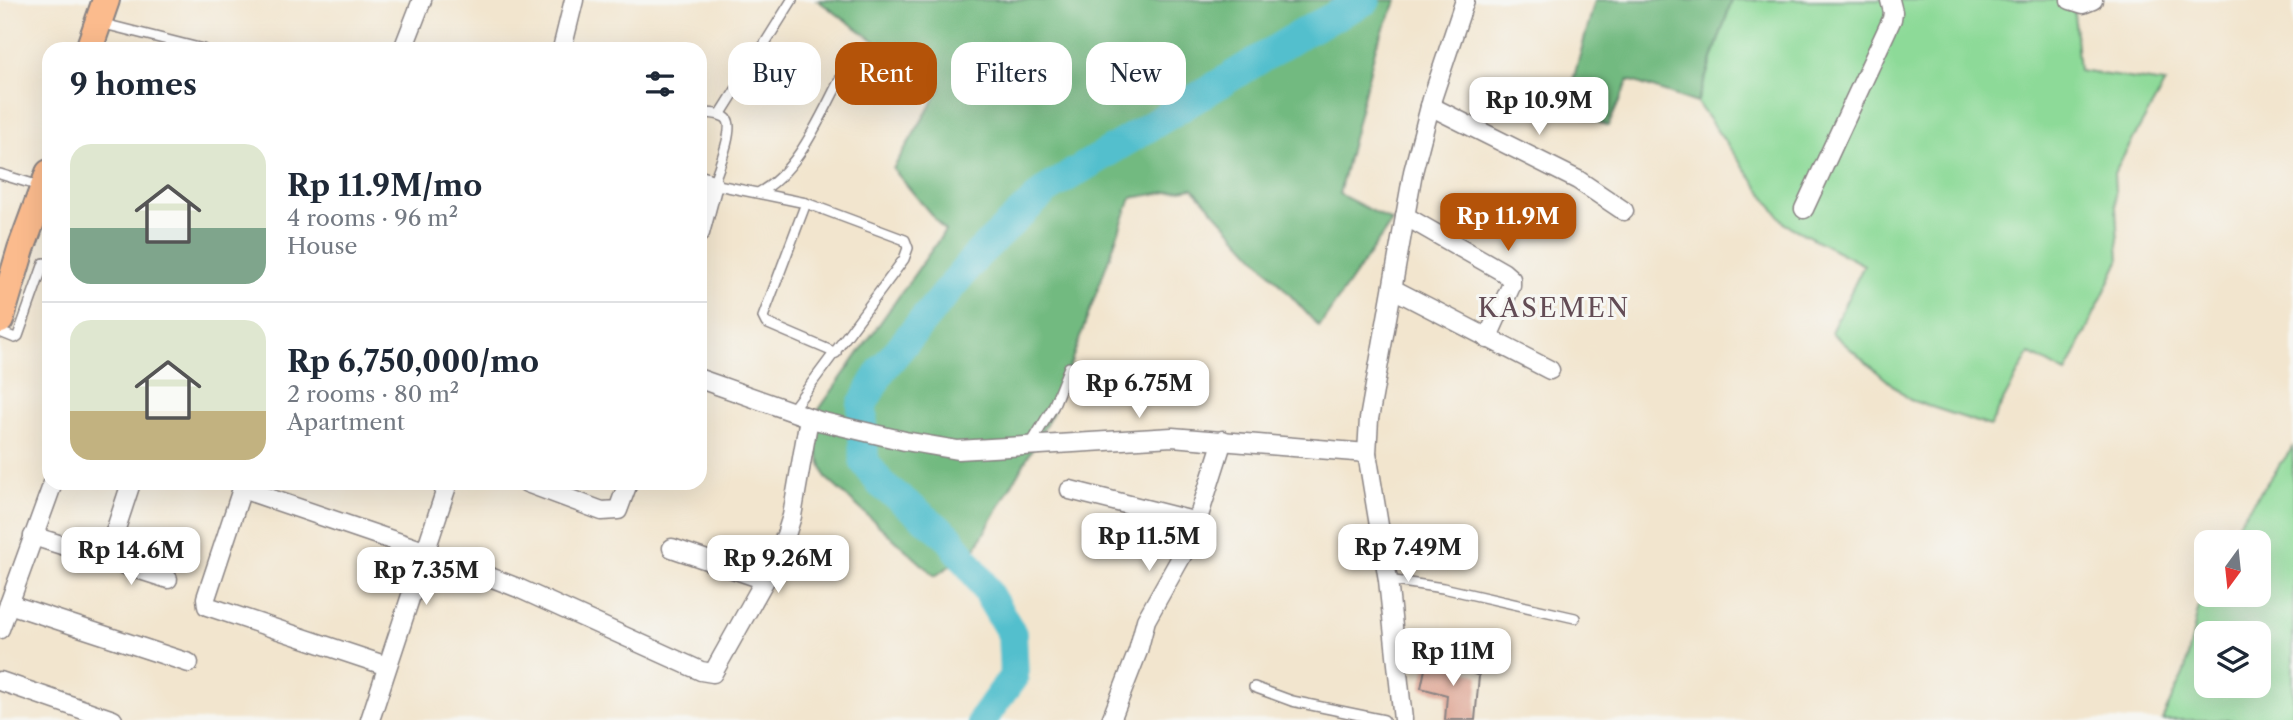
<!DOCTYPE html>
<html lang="en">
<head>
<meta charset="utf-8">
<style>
  :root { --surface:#fff; --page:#f6f6f7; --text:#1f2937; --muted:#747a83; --line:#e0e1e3; --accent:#b45309 }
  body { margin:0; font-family:"Libre Caslon Text",serif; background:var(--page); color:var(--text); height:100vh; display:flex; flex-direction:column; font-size:26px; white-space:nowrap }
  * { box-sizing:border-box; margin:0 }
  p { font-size:23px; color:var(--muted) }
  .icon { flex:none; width:38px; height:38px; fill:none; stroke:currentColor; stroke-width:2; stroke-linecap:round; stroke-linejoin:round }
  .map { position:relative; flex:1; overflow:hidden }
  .side { position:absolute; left:42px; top:42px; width:665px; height:448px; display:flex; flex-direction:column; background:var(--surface); border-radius:21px; box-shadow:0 7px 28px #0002 }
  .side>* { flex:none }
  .hud { position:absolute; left:728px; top:42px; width:665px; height:63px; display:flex; gap:14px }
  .needle { width:46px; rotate:195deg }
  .tools { position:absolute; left:2194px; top:530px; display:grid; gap:14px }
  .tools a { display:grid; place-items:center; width:77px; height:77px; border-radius:14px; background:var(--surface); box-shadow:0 7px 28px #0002; font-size:35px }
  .price { position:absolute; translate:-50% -60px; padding:0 16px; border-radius:14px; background:#fff; color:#222; font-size:23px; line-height:46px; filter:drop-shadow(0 2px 4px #0008) }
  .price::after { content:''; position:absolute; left:50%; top:42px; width:21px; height:16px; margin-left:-10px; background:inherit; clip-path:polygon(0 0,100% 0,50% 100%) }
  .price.active { background:var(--accent); color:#fff }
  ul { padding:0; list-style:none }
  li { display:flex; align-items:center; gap:21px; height:175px; padding:0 28px }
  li+li { border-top:2px solid var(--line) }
  li span { display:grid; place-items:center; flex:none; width:196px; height:140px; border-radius:21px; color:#555 }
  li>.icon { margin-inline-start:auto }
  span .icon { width:84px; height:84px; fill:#fffc; stroke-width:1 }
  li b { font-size:30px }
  h2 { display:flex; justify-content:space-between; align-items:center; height:84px; padding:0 28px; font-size:30px }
  .pill { padding:0 24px; border-radius:21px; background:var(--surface); box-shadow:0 7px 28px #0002; font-size:24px; line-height:63px }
  .pill.active { background:var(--accent); color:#fff }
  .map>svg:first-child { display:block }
  .green { fill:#8dda98; stroke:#587e6a; stroke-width:2; fill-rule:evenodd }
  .forest { fill:#72ba80; stroke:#4a6e5e; stroke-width:2 }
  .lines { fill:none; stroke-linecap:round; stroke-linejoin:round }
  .river { stroke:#53bfcd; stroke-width:30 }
  .building { fill:#db9a86 }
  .service-casing { stroke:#8a8484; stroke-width:12 }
  .minor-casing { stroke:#8a8484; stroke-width:21 }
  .primary-casing { stroke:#8a8484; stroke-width:30 }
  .service { stroke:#fff; stroke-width:9 }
  .minor { stroke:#fff; stroke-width:18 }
  .primary { stroke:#fbbb8d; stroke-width:26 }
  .labels { text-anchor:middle; stroke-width:6; stroke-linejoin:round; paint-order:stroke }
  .quarter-label { font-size:26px; letter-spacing:2px; fill:#634c55; stroke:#f6f6f2 }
</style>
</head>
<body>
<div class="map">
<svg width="2293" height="720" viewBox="0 0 2293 720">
  <rect width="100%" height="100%" fill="#f6f6f2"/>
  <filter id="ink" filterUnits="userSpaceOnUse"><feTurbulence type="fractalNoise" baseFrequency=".0143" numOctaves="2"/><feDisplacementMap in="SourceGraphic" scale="14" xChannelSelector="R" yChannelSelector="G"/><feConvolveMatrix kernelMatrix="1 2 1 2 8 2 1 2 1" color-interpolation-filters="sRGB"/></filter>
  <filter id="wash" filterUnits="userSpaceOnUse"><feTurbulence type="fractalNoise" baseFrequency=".00686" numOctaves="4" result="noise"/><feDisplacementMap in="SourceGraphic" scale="28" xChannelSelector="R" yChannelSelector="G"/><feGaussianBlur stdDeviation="1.57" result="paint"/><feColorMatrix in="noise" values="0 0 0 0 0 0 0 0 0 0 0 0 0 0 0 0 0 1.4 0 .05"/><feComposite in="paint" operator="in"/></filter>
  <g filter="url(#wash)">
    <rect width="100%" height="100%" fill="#f2e5ce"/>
    <g class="green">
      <polygon points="1732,0 2073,0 2079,71 2165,83 2114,173 2119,261 2066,373 2029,353 1990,426 1910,400 1831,332 1864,265 1785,224 1697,103"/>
      <path d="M2293,447V720H2162L2185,670L2207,569V595H2259V542H2224ZM2207,634H2259V686H2207Z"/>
    </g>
    <g class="forest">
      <polygon points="817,0 1397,0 1376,46 1339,194 1392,221 1319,327 1193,188 1131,198 1052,414 975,549 935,576 826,478 808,425 945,231 893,169 941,88"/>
      <polygon points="1595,0 1732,0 1697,103 1629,80 1608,126 1565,110"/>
    </g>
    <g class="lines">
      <polyline class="river" points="982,720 1014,676 1012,634 980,580 948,536 881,484 864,461 862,405 881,371 979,253 1046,190 1304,32 1366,0"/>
    </g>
    <g id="blocks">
      <polygon class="building" points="1428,655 1479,676 1475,720 1445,720 1447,695 1421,688"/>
    </g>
  </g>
  <g filter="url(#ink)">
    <use href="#blocks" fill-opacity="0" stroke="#8a8484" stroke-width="2"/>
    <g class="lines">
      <g class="service-casing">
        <g id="service">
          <polyline points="100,23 203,49"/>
          <path d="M700,113C708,113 721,113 727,119C735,129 717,172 713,184L806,203L905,240L908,248L904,259L791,411"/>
          <polyline points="720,115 792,0"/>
          <polyline points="0,174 43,187"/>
          <path d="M758,193C799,172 821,114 843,74"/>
          <polyline points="806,203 763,317 766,323 836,353"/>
          <polyline points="0,332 15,338 18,336 44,263"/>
          <polyline points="1029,447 1053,407 1069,367"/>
          <polyline points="1388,580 1443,588 1575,618"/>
          <polyline points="1254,687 1292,701 1384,720"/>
        </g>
      </g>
      <g class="minor-casing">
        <g id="minor">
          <polyline points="2070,0 2083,4 2093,0"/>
          <polyline points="403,49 422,0"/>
          <polyline points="562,49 574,0"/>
          <polyline points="1430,106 1578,180 1624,211"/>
          <polyline points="700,180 713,184 700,233"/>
          <polyline points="1804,209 1892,19 1893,12 1890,0"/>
          <polyline points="1405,216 1503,272 1511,279 1511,286 1487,339"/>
          <polyline points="1393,289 1550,370"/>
          <polyline points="700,379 819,421 905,441 958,450 1172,437 1367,453"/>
          <polyline points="244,483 206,598 207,606 387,666"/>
          <polyline points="527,483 602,511 618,510 628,483"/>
          <polyline points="242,489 424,551 518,588 701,671 713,673 765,580 672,548"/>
          <polyline points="1070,490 1197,522"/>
          <polyline points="33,536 106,559 131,483"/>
          <polyline points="106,559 168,579"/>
          <polyline points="765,580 786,535 792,516 809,418"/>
          <polyline points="9,604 189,663"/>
          <polyline points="0,629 53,483"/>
          <polyline points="0,681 113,720"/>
          <polyline points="370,720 448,483"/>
          <polyline points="1111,720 1138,651 1146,620 1184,552 1197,522 1223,440"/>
          <polyline points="1403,720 1388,580 1367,453 1369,419 1413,172 1432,99 1465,0"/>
        </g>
      </g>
      <g class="primary-casing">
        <g id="primary">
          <polyline points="89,49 106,0"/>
          <polyline points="0,320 21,249 49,173"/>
        </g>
      </g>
      <use href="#service" class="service"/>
      <use href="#minor" class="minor"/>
      <use href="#primary" class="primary"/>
    </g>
  </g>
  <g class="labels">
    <g class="quarter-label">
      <text x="1554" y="317">KASEMEN</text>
    </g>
  </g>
</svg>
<div class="tools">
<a><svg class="needle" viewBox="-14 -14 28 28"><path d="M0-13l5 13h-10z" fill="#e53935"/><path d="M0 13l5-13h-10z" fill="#747a83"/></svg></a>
<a><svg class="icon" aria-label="layers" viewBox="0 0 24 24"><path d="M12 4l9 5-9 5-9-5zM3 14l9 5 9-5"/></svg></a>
</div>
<b class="price" style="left:1539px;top:137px">Rp 10.9M</b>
<b class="price active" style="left:1508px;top:253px">Rp 11.9M</b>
<b class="price" style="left:1139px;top:420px">Rp 6.75M</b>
<b class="price" style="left:1149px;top:573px">Rp 11.5M</b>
<b class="price" style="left:1408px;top:584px">Rp 7.49M</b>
<b class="price" style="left:131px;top:587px">Rp 14.6M</b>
<b class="price" style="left:778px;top:595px">Rp 9.26M</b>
<b class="price" style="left:426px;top:607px">Rp 7.35M</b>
<b class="price" style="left:1453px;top:688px">Rp 11M</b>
<div class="hud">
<a class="pill">Buy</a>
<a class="pill active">Rent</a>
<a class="pill">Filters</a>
<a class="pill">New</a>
</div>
<section class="side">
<h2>9 homes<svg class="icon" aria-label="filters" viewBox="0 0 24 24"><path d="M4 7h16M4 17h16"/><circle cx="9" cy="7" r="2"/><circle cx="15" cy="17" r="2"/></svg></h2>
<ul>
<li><span style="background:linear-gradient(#dfe7d0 60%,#7fa58c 0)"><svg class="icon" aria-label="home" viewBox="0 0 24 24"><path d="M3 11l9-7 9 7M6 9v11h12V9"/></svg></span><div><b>Rp 11.9M/mo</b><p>4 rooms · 96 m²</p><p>House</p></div></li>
<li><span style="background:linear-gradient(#dfe7d0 65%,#c2b280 0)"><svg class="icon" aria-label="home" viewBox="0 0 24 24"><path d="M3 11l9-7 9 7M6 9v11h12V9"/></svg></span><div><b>Rp 6,750,000/mo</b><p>2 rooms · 80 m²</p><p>Apartment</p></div></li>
</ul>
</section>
</div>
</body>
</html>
